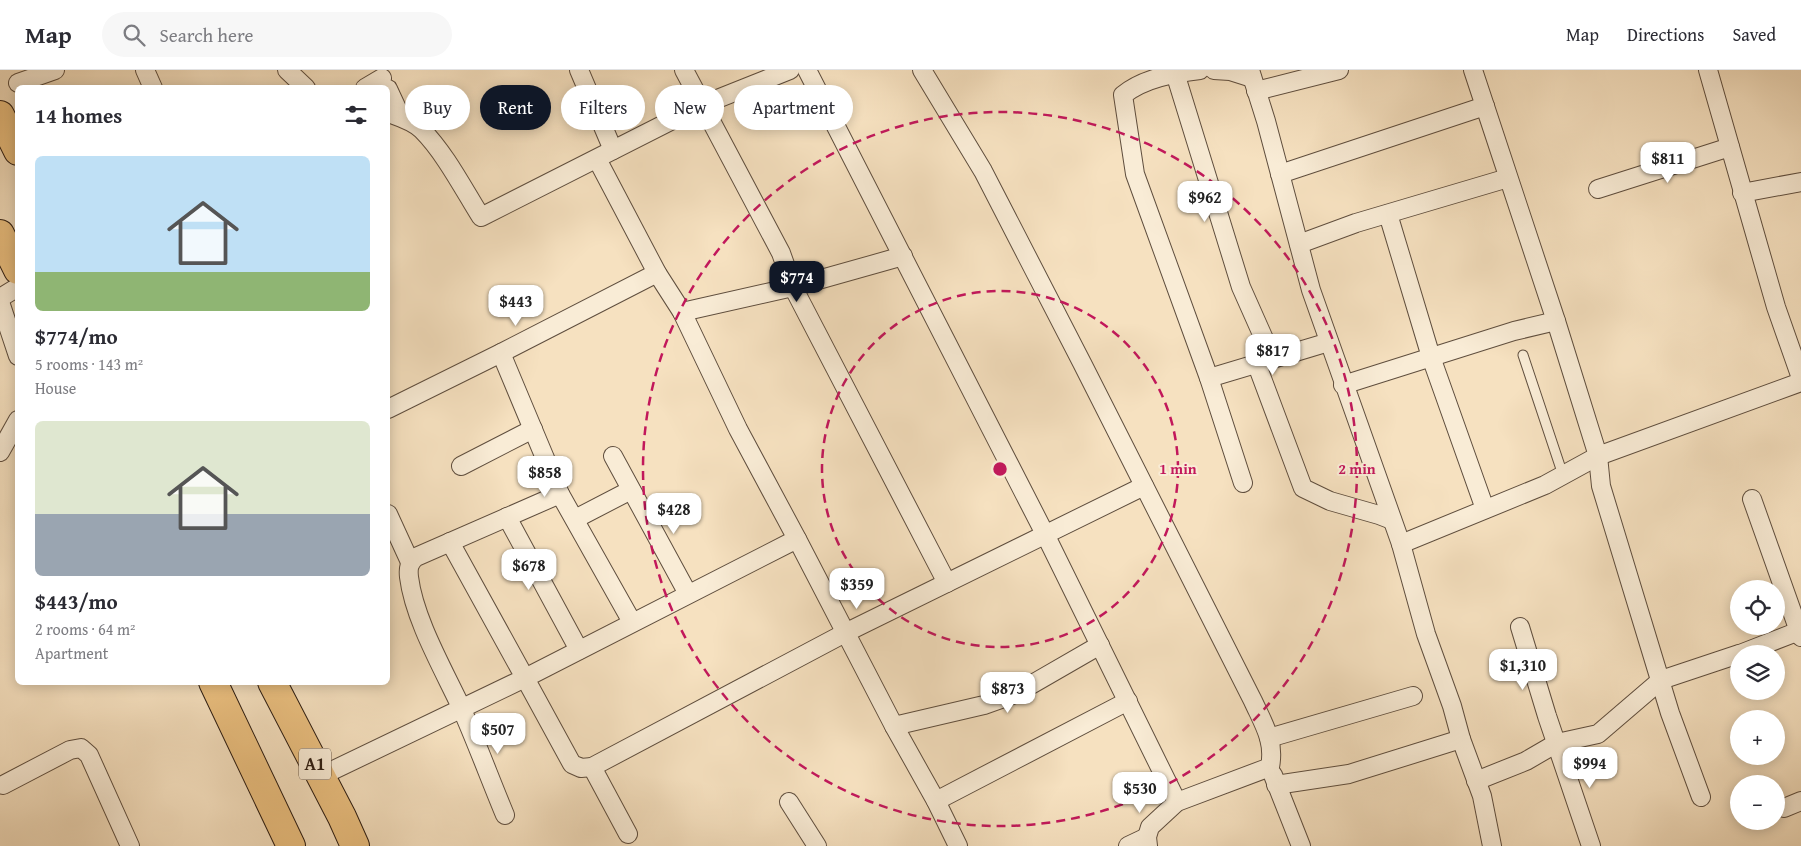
<!DOCTYPE html>
<html lang="en">
<head>
<meta charset="utf-8">
<style>
  :root { --surface:#fff; --page:#f7f7f7; --text:#2b2b33; --muted:#7c7c81; --line:#e1e1e2; --accent:#111827 }
  body { margin:0; font-family:"Gentium Book Plus",serif; background:var(--page); color:var(--text); height:100vh; display:flex; flex-direction:column; font-size:19px; white-space:nowrap }
  * { box-sizing:border-box; margin:0 }
  p { font-size:16px; color:var(--muted) }
  .icon { flex:none; width:28px; height:28px; fill:none; stroke:currentColor; stroke-width:2; stroke-linecap:round; stroke-linejoin:round }
  .map { position:relative; flex:1; overflow:hidden }
  .drawer { position:absolute; left:15px; top:15px; width:375px; height:600px; display:flex; flex-direction:column; background:var(--surface); border-radius:8px; box-shadow:0 2px 12px #0003 }
  .drawer>* { flex:none }
  .banner { position:absolute; left:405px; top:15px; width:475px; height:45px; display:flex; gap:10px }
  .tools { position:absolute; left:1730px; top:510px; display:grid; gap:10px }
  .tools a { display:grid; place-items:center; width:55px; height:55px; border-radius:50%; background:var(--surface); box-shadow:0 2px 12px #0003; font-size:25px }
  .price { position:absolute; translate:-50% -42px; padding:0 11px; border-radius:10px; background:#fff; color:#222; font-size:16px; line-height:32px; filter:drop-shadow(0 1px 2px #0008) }
  .price::after { content:''; position:absolute; left:50%; top:30px; width:15px; height:11px; margin-left:-8px; background:inherit; clip-path:polygon(0 0,100% 0,50% 100%) }
  .price.current { background:var(--accent); color:#fff }
  ul { padding:0; list-style:none }
  li { display:grid; align-content:center; gap:10px; height:265px; padding:0 20px }
  li span { display:grid; place-items:center; height:155px; border-radius:8px; color:#555 }
  li>.icon { margin-inline-start:auto }
  span .icon { width:90px; height:90px; fill:#fffc; stroke-width:1 }
  li b { font-size:21px }
  h2 { display:flex; justify-content:space-between; align-items:center; height:60px; padding:0 20px; font-size:21px }
  .pill { padding:0 18px; border-radius:22px; background:var(--surface); box-shadow:0 2px 12px #0003; font-size:18px; line-height:45px }
  .pill.current { background:var(--accent); color:#fff }
  header { display:flex; align-items:center; gap:30px; box-sizing:border-box; height:70px; padding:0 25px; background:var(--surface); border-bottom:1px solid var(--line) }
  header strong { font-size:24px }
  nav { display:flex; gap:28px; margin-inline-start:auto; font-size:18px }
  .search { width:350px; height:45px; background:var(--page); display:flex; align-items:center; gap:12px; box-sizing:border-box; padding:0 18px; border-radius:28px; color:var(--muted); font-size:19px }
  .map>svg:first-child { display:block }
  .lines { fill:none; stroke-linecap:round; stroke-linejoin:round }
  .service-casing { stroke:#5f4e3e; stroke-width:11 }
  .minor-casing { stroke:#5f4e3e; stroke-width:20 }
  .primary-casing { stroke:#2d1d12; stroke-width:30 }
  .service { stroke:#f9ecd6; stroke-width:9 }
  .minor { stroke:#f9ecd6; stroke-width:18 }
  .primary { stroke:#ebc080; stroke-width:28 }
  .ring { fill:none; stroke:#c2185b; stroke-width:2.5; stroke-dasharray:9 6 }
  .labels { text-anchor:middle; stroke-width:4; stroke-linejoin:round; paint-order:stroke }
  .shield { fill:#f9ecd6; stroke:#6a5b4d; stroke-width:1 }
  .shield-label { font-size:18px; font-weight:bold; fill:#2d1d12 }
  .centre { fill:#c2185b; stroke:#f9ecd6; stroke-width:2.5 }
  .ring-label { font-size:15px; text-anchor:middle; font-weight:bold; fill:#c2185b; stroke:#f9ecd6; stroke-width:4; stroke-linejoin:round; paint-order:stroke }
</style>
</head>
<body>
<header>
<strong>Map</strong>
<div class="search"><svg class="icon" aria-label="search" viewBox="0 0 24 24"><circle cx="10" cy="10" r="6"/><path d="M15 15l6 6"/></svg>Search here</div>
<nav><a>Map</a><a>Directions</a><a>Saved</a></nav>
</header>
<div class="map">
<svg width="1801" height="776" viewBox="0 0 1801 776">
  <rect width="100%" height="100%" fill="#f6e1c0"/>
  <filter id="stains"><feTurbulence type="fractalNoise" baseFrequency=".004" numOctaves="4"/><feColorMatrix values="0 0 0 0 .2 0 0 0 0 .09 0 0 0 0 .02 0 0 0 .5 -.17"/></filter>
  <radialGradient id="worn" r=".72"><stop offset=".6" stop-color="#630" stop-opacity="0"/><stop offset="1" stop-color="#630" stop-opacity=".3"/></radialGradient>
  <g class="lines">
    <g class="service-casing">
      <polyline id="service" points="1523,285 1563,405"/>
    </g>
    <g class="minor-casing">
      <g id="minor">
        <polyline points="145,0 153,18"/>
        <polyline points="287,0 306,18"/>
        <polyline points="579,0 613,80"/>
        <polyline points="684,0 781,183 793,217 947,513"/>
        <polyline points="807,0 1046,466 1177,732"/>
        <path d="M922,0L983,101L1082,293L1253,631C1264,655 1275,671 1270,697L1177,732L1150,757L1147,767L1148,776"/>
        <path d="M1200,0C1174,3 1144,8 1123,25L1135,104L1209,308L1243,413"/>
        <polyline points="1214,0 1230,1 1252,8"/>
        <polyline points="1250,0 1266,51 1311,220 1401,474 1426,564 1452,636 1461,669 1482,726 1492,776"/>
        <polyline points="1473,0 1556,251 1598,386 1601,416 1670,643 1701,727"/>
        <polyline points="1708,0 1776,237 1801,308"/>
        <polyline points="1175,3 1241,217 1273,289"/>
        <polyline points="18,13 55,0"/>
        <polyline points="365,18 382,8"/>
        <polyline points="388,19 401,47"/>
        <polyline points="1256,21 1339,0"/>
        <path d="M388,43C399,47 413,51 422,60C445,83 464,120 481,147L702,35L790,0"/>
        <polyline points="597,89 657,203 682,242 738,359 797,469 894,656 936,731 958,776"/>
        <polyline points="1280,104 1485,36"/>
        <polyline points="1598,119 1730,77"/>
        <polyline points="1742,123 1801,112"/>
        <polyline points="1388,144 1431,287 1485,439"/>
        <polyline points="1299,174 1356,153 1508,108"/>
        <polyline points="0,228 18,217"/>
        <polyline points="0,232 18,286"/>
        <polyline points="682,242 793,217 903,186"/>
        <polyline points="501,283 560,424 632,552"/>
        <polyline points="1257,295 1303,418 1330,431 1379,445 1392,450"/>
        <polyline points="1209,308 1329,272"/>
        <polyline points="1343,315 1514,261 1556,251"/>
        <polyline points="388,339 501,283 657,203"/>
        <polyline points="0,382 18,350"/>
        <polyline points="613,386 688,524"/>
        <polyline points="461,396 533,359"/>
        <polyline points="1752,429 1801,567"/>
        <polyline points="388,444 410,492"/>
        <polyline points="507,447 579,580"/>
        <polyline points="575,449 631,420"/>
        <polyline points="797,469 525,608 572,694 581,698 592,697 845,563 1144,416"/>
        <polyline points="1401,474 1545,415 1598,386 1801,312"/>
        <polyline points="1520,557 1547,646 1591,776"/>
        <polyline points="1740,584 1799,561"/>
        <polyline points="894,656 984,635 1015,624 1100,575"/>
        <polyline points="1269,668 1413,626"/>
        <polyline points="592,697 628,764"/>
        <polyline points="1273,705 1301,776"/>
        <polyline points="321,706 525,608 450,472"/>
        <polyline points="1476,711 1526,691 1557,673 1598,664 1661,610 1739,584"/>
        <polyline points="3,715 70,680 81,678 89,685 130,776"/>
        <polyline points="1276,715 1349,704 1461,669"/>
        <polyline points="936,731 1128,631"/>
        <polyline points="789,732 817,776"/>
        <polyline points="1784,738 1801,731"/>
        <path d="M505,745C490,709 476,671 460,635C442,597 414,548 409,507C408,498 409,493 416,487L560,424"/>
        <polyline points="1128,776 1147,767"/>
      </g>
    </g>
    <g class="primary-casing">
      <g id="primary">
        <polyline points="0,45 18,81"/>
        <polyline points="0,164 18,200"/>
        <polyline points="213,612 291,776"/>
        <polyline points="272,612 342,747 355,776"/>
      </g>
    </g>
    <use href="#service" class="service"/>
    <use href="#minor" class="minor"/>
    <use href="#primary" class="primary"/>
  </g>
  <g class="ring">
    <circle cx="1000" cy="399" r="178"/>
    <circle cx="1000" cy="399" r="357"/>
  </g>
  <g class="labels">
    <rect class="shield" x="299" y="678.5" width="32" height="31" rx="4"/>
    <g class="shield-label">
      <text x="315" y="700">A1</text>
    </g>
  </g>
  <circle cx="1000" cy="399" r="8" class="centre"/>
  <g class="ring-label">
    <text x="1178" y="404">1 min</text>
    <text x="1357" y="404">2 min</text>
  </g>
  <rect width="100%" height="100%" filter="url(#stains)"/>
  <rect width="100%" height="100%" fill="url(#worn)"/>
</svg>
<div class="tools">
<a><svg class="icon" aria-label="locate" viewBox="0 0 24 24"><circle cx="12" cy="12" r="6"/><path d="M12 2v4M12 18v4M2 12h4M18 12h4"/></svg></a>
<a><svg class="icon" aria-label="layers" viewBox="0 0 24 24"><path d="M12 4l9 5-9 5-9-5zM3 14l9 5 9-5"/></svg></a>
<a>+</a>
<a>−</a>
</div>
<b class="price" style="left:1668px;top:114px">$811</b>
<b class="price" style="left:1205px;top:153px">$962</b>
<b class="price current" style="left:797px;top:233px">$774</b>
<b class="price" style="left:516px;top:257px">$443</b>
<b class="price" style="left:1273px;top:306px">$817</b>
<b class="price" style="left:545px;top:428px">$858</b>
<b class="price" style="left:674px;top:465px">$428</b>
<b class="price" style="left:529px;top:521px">$678</b>
<b class="price" style="left:857px;top:540px">$359</b>
<b class="price" style="left:1523px;top:621px">$1,310</b>
<b class="price" style="left:1008px;top:644px">$873</b>
<b class="price" style="left:498px;top:685px">$507</b>
<b class="price" style="left:1590px;top:719px">$994</b>
<b class="price" style="left:1140px;top:744px">$530</b>
<div class="banner">
<a class="pill">Buy</a>
<a class="pill current">Rent</a>
<a class="pill">Filters</a>
<a class="pill">New</a>
<a class="pill">Apartment</a>
</div>
<section class="drawer">
<h2>14 homes<svg class="icon" aria-label="filters" viewBox="0 0 24 24"><path d="M4 7h16M4 17h16"/><circle cx="9" cy="7" r="2"/><circle cx="15" cy="17" r="2"/></svg></h2>
<ul>
<li><span style="background:linear-gradient(#bfe0f5 75%,#8fb573 0)"><svg class="icon" aria-label="home" viewBox="0 0 24 24"><path d="M3 11l9-7 9 7M6 9v11h12V9"/></svg></span><div><b>$774/mo</b><p>5 rooms · 143 m²</p><p>House</p></div></li>
<li><span style="background:linear-gradient(#dfe7d0 60%,#9aa5b1 0)"><svg class="icon" aria-label="home" viewBox="0 0 24 24"><path d="M3 11l9-7 9 7M6 9v11h12V9"/></svg></span><div><b>$443/mo</b><p>2 rooms · 64 m²</p><p>Apartment</p></div></li>
</ul>
</section>
</div>
</body>
</html>
